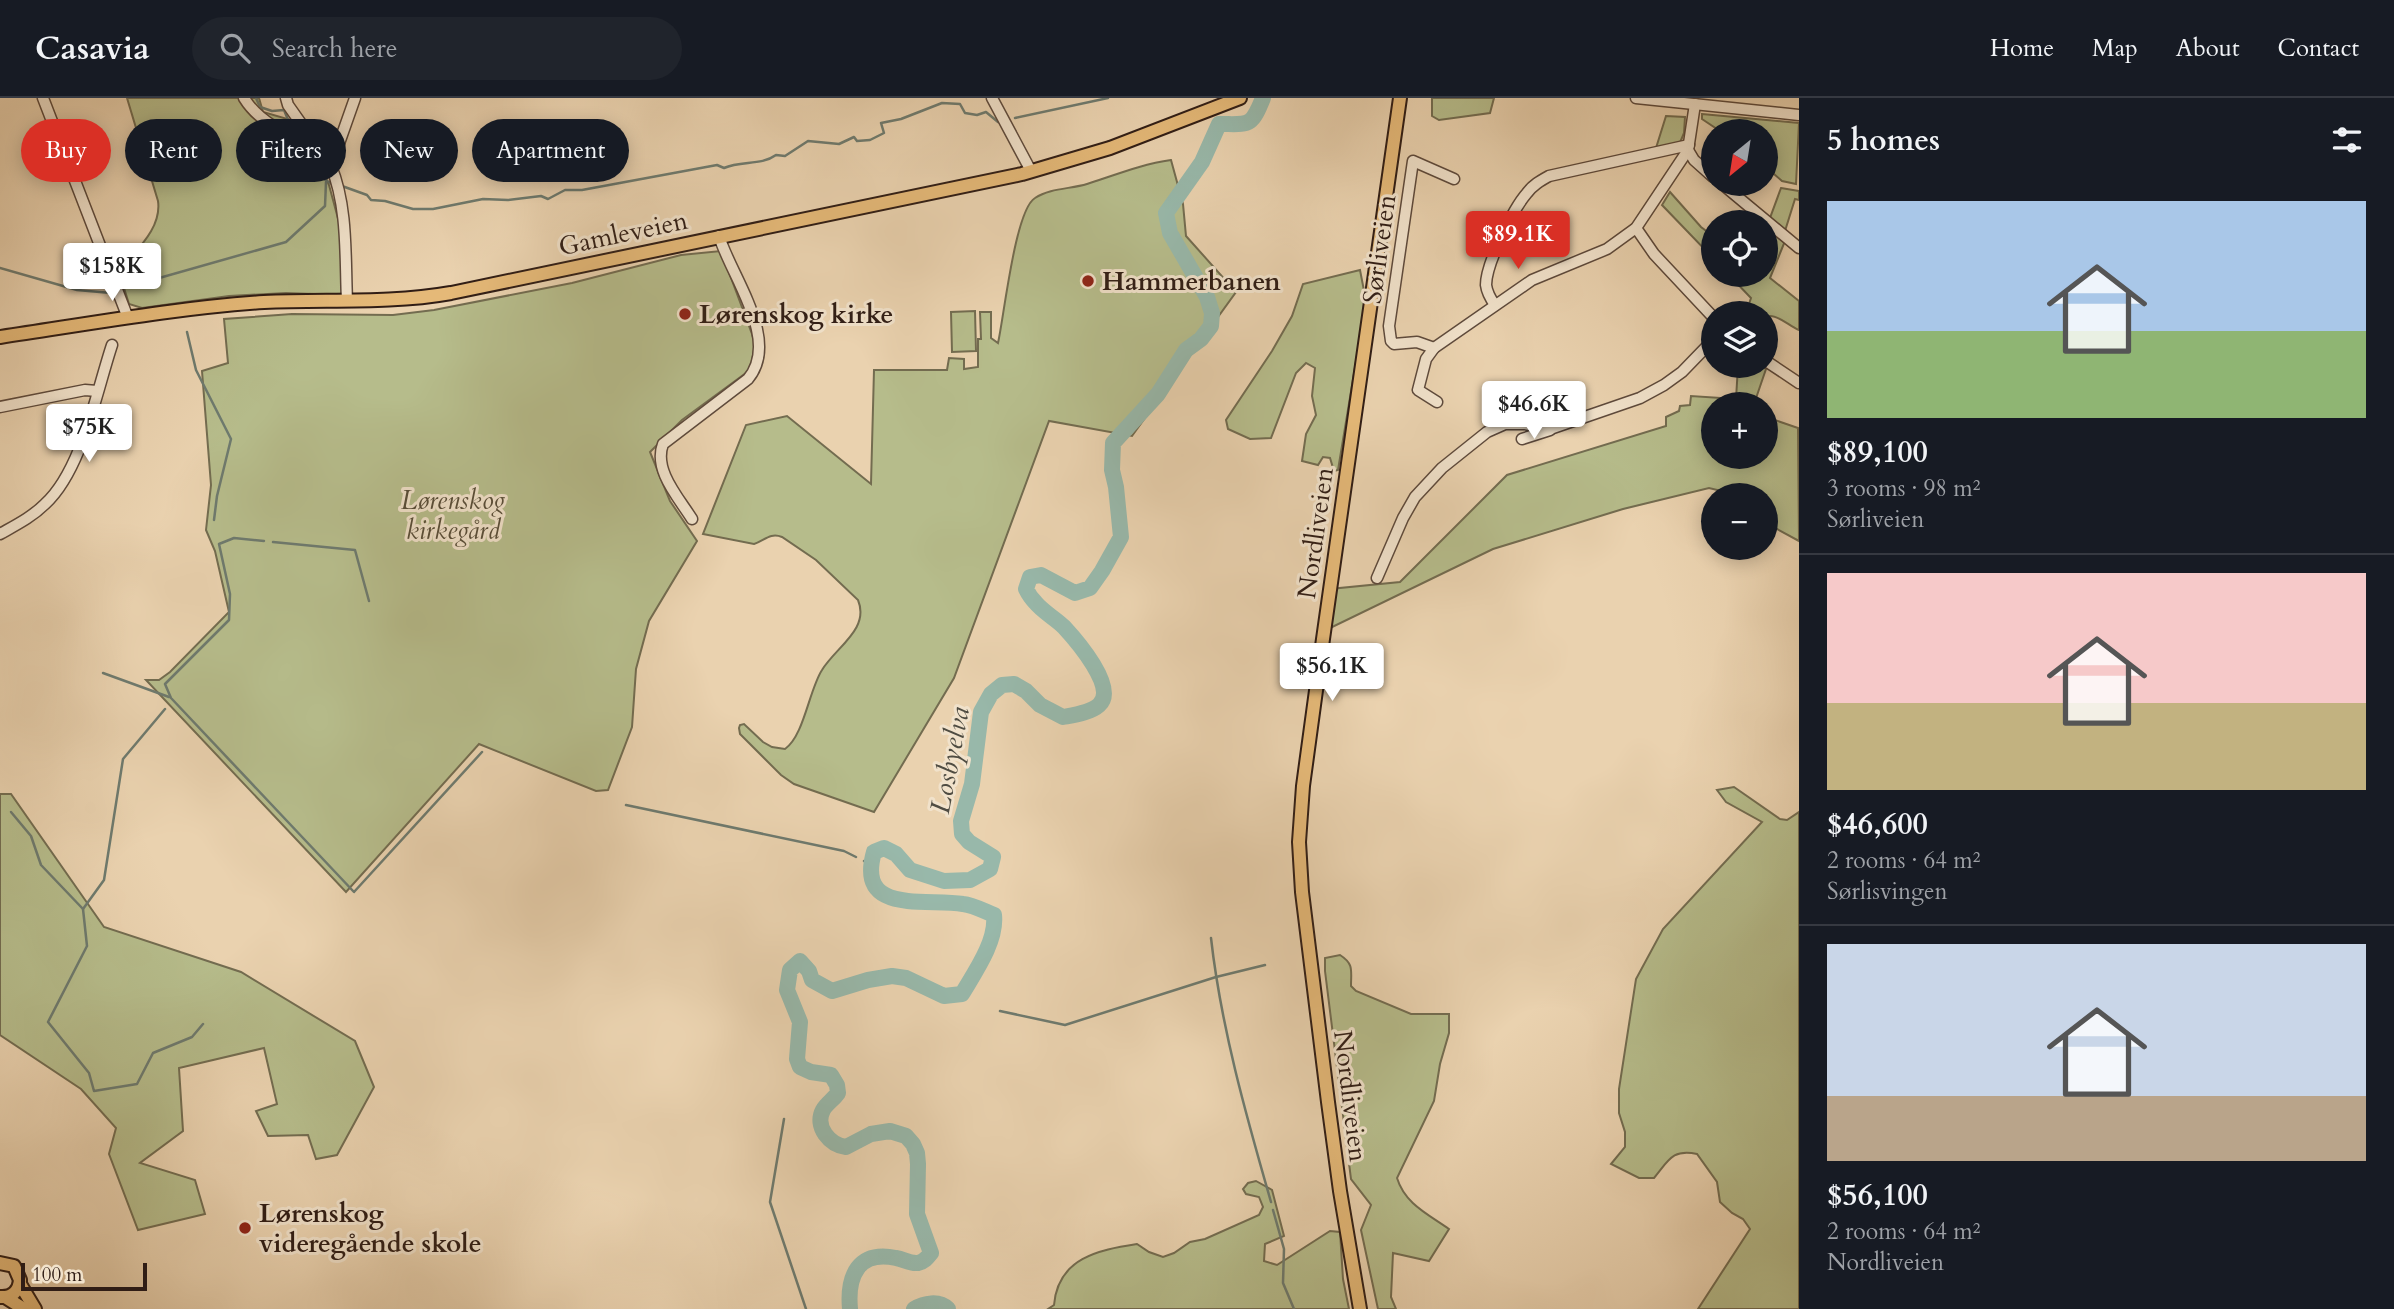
<!DOCTYPE html>
<html lang="en">
<head>
<meta charset="utf-8">
<style>
  :root { --surface:#171b24; --page:#20242c; --text:#f1f3f6; --muted:#9ea1a6; --line:#363941; --accent:#d93025 }
  body { margin:0; font-family:Cardo,serif; background:var(--page); color:var(--text); height:100vh; display:flex; flex-direction:column; font-size:26px; white-space:nowrap }
  * { box-sizing:border-box; margin:0 }
  p { font-size:23px; color:var(--muted) }
  .icon { flex:none; width:38px; height:38px; fill:none; stroke:currentColor; stroke-width:2; stroke-linecap:round; stroke-linejoin:round }
  .map { position:relative; flex:1; overflow:hidden }
  .drawer { display:flex; flex-direction:column; background:var(--surface); width:595px }
  .drawer>* { flex:none }
  .guide { position:absolute; left:21px; top:21px; width:665px; height:63px; display:flex; gap:14px }
  .needle { width:46px; rotate:210deg }
  .fabs { position:absolute; left:1701px; top:21px; display:grid; gap:14px }
  .fabs a { display:grid; place-items:center; width:77px; height:77px; border-radius:50%; background:var(--surface); box-shadow:0 4px 18px #0003; font-size:35px }
  .scale { position:absolute; left:21px; bottom:18px; width:126px; box-sizing:border-box; padding-left:7px; border:4px solid #301d15; border-top:0; font-size:19px; line-height:24px; white-space:nowrap; color:#301d15; -webkit-text-stroke:5px #f1e2cb; paint-order:stroke }
  .price { position:absolute; translate:-50% -60px; padding:0 16px; border-radius:7px; background:#fff; color:#222; font-size:23px; line-height:46px; filter:drop-shadow(0 2px 4px #0008) }
  .price::after { content:''; position:absolute; left:50%; top:42px; width:21px; height:16px; margin-left:-10px; background:inherit; clip-path:polygon(0 0,100% 0,50% 100%) }
  .price.on { background:var(--accent); color:#fff }
  ul { padding:0; list-style:none }
  li { display:grid; align-content:center; gap:14px; height:371px; padding:0 28px }
  li+li { border-top:2px solid var(--line) }
  li span { display:grid; place-items:center; height:217px; border-radius:0px; color:#555 }
  li>.icon { margin-inline-start:auto }
  span .icon { width:126px; height:126px; fill:#fffc; stroke-width:1 }
  li b { font-size:30px }
  h2 { display:flex; justify-content:space-between; align-items:center; height:84px; padding:0 28px; font-size:30px }
  .tag { padding:0 24px; border-radius:32px; background:var(--surface); box-shadow:0 4px 18px #0003; font-size:24px; line-height:63px }
  .tag.on { background:var(--accent); color:#fff }
  header { display:flex; align-items:center; gap:42px; box-sizing:border-box; height:98px; padding:0 35px; background:var(--surface); border-bottom:2px solid var(--line) }
  header strong { font-size:33px }
  nav { display:flex; gap:38px; margin-inline-start:auto; font-size:24px }
  .search { width:490px; height:63px; background:var(--page); display:flex; align-items:center; gap:18px; box-sizing:border-box; padding:0 24px; border-radius:38px; color:var(--muted); font-size:26px }
  main { display:flex; flex:1; min-height:0 }
  .map>svg:first-child { display:block }
  .green { fill:#b6bc8b; stroke:#736c50; stroke-width:2 }
  .lines { fill:none; stroke-linecap:round; stroke-linejoin:round }
  .stream { stroke:#6e7a6e; stroke-width:2.5 }
  .river { stroke:#98b8aa; stroke-width:16 }
  .minor-casing { stroke:#5e4a3c; stroke-width:13 }
  .major-casing { stroke:#301d15; stroke-width:16 }
  .minor { stroke:#f1e2cb; stroke-width:10 }
  .major { stroke:#e5b978; stroke-width:12 }
  .poi-dot { fill:#8f2418; stroke:#f1e2cb; stroke-width:2.5 }
  .labels { text-anchor:middle; stroke-width:6; stroke-linejoin:round; paint-order:stroke }
  .street-label { font-size:26px; fill:#301d15; stroke:#f1e2cb }
  .poi-label { font-size:26px; font-weight:bold; fill:#301d15; stroke:#f1e2cb; text-anchor:start }
  .park-label { font-size:26px; font-style:italic; fill:#584d38; stroke:#f1e2cb }
  .water-label { font-size:28px; font-style:italic; fill:#4f4c42; stroke:#f1e2cb }
</style>
</head>
<body>
<header>
<strong>Casavia</strong>
<div class="search"><svg class="icon" aria-label="search" viewBox="0 0 24 24"><circle cx="10" cy="10" r="6"/><path d="M15 15l6 6"/></svg>Search here</div>
<nav><a>Home</a><a>Map</a><a>About</a><a>Contact</a></nav>
</header>
<main>
<div class="map">
<svg width="1799" height="1211" viewBox="0 0 1799 1211">
  <rect width="100%" height="100%" fill="#ead2af"/>
  <filter id="stains"><feTurbulence type="fractalNoise" baseFrequency=".00286" numOctaves="4"/><feColorMatrix values="0 0 0 0 .2 0 0 0 0 .09 0 0 0 0 .02 0 0 0 .5 -.17"/></filter>
  <radialGradient id="worn" r=".72"><stop offset=".6" stop-color="#630" stop-opacity="0"/><stop offset="1" stop-color="#630" stop-opacity=".3"/></radialGradient>
  <g class="green">
    <path d="M127,0H259L263,14L291,22L321,68L329,87L340,128L342,197L286,195L229,198L142,210L129,206L119,174C135,153 162,131 158,103Z"/>
    <polygon points="1432,0 1494,0 1490,15 1439,22 1432,18"/>
    <polygon points="1702,16 1799,25 1796,86 1782,83 1766,69 1766,33 1720,33 1702,21"/>
    <polygon points="1666,18 1685,19 1684,35 1679,47 1656,50"/>
    <path d="M1171,62L1183,106L1186,138L1236,194L1132,338L1049,323L954,580L874,714L794,686L781,677L740,636L739,630L740,627L744,626L763,644L772,649L785,651C804,638 809,592 822,572C836,549 870,531 858,502L816,462L782,439C770,434 764,443 754,446L703,436L746,327L787,318L871,386L874,272H947L949,260L964,261V271L978,269V241H981L980,214H991V240L998,245C1004,219 1015,112 1035,100C1050,90 1071,91 1087,86C1115,77 1142,66 1171,62Z"/>
    <polygon points="1781,90 1799,93 1799,102 1795,101 1785,133 1770,120"/>
    <polygon points="1670,94 1701,129 1713,138 1713,160 1662,107"/>
    <path d="M1768,128L1785,143L1770,180L1799,203V232C1789,228 1780,218 1770,218L1766,224V215H1746L1751,200L1729,177H1766V136Z"/>
    <polygon points="721,153 752,236 755,247 750,272 682,322 650,354 670,403 697,443 649,523 636,571 632,629 608,692 596,693 479,646 346,794 146,582 159,582 170,574 229,514 215,453 206,432 211,387 202,273 228,265 224,221 292,216 393,217 434,212 572,185 681,157"/>
    <polygon points="1360,172 1366,203 1338,372 1334,373 1330,360 1323,359 1318,367 1302,363 1306,336 1316,317 1312,298 1315,270 1306,265 1296,275 1271,340 1250,341 1228,331 1226,322 1272,253 1292,218 1303,186"/>
    <polygon points="975,213 976,253 952,254 951,214"/>
    <polygon points="1738,268 1761,268 1766,271 1754,306 1713,306 1713,359 1766,359 1766,319 1798,330 1799,443 1766,425 1766,397 1738,397 1709,390 1623,411 1493,451 1324,533 1330,491 1400,484 1507,377 1666,328 1666,319 1679,313 1680,308 1690,307 1691,298 1736,301"/>
    <path d="M1734,689L1780,721L1787,722L1799,714V1211H1698L1750,1131L1743,1121L1732,1115L1720,1104L1717,1084L1697,1056C1672,1051 1669,1062 1654,1080H1639L1611,1066L1625,1049V1034L1619,1015V991L1636,881L1663,831L1762,724L1726,704L1717,692Z"/>
    <polygon points="0,696 11,696 104,829 241,874 355,943 374,989 337,1057 316,1061 308,1037 268,1038 256,1013 277,1006 264,950 179,970 183,1033 140,1065 195,1082 205,1116 138,1132 109,1056 116,1030 81,991 0,937"/>
    <path d="M1340,857C1354,866 1351,872 1351,888L1356,893L1411,916H1449V935L1440,966L1434,1003L1397,1080C1405,1106 1428,1116 1449,1131L1429,1163L1393,1155L1391,1199L1396,1211H1378L1361,1132L1371,1107L1351,1081L1325,873V860Z"/>
    <path d="M1256,1083L1272,1092L1284,1138L1265,1146L1264,1163L1277,1167L1330,1133L1340,1134L1343,1181L1349,1211H1048L1054,1207C1058,1160 1098,1152 1137,1146L1149,1154L1163,1159L1174,1155L1190,1144L1205,1141L1259,1117L1263,1109L1259,1099L1246,1096L1243,1091L1248,1085Z"/>
  </g>
  <g class="lines">
    <g class="stream">
      <polyline points="256,0 260,9 272,13 284,12 294,36"/>
      <polyline points="1015,20 1108,0"/>
      <path d="M298,45C303,57 315,60 322,74L319,78L332,86"/>
      <path d="M342,88L367,97L371,102L385,103L413,111H433L483,101L508,102L541,98L548,101L565,92H582L717,67L724,70C741,62 761,68 776,57L785,58L808,43L839,46L854,39L857,43L870,42L884,35L881,25L901,21L942,5L960,6L965,15L977,17L986,14L998,24"/>
      <polyline points="0,170 77,192 111,195"/>
      <polyline points="124,190 286,144 325,108 326,84"/>
      <polyline points="187,234 196,272 231,341 217,398 214,422"/>
      <polyline points="264,443 234,440 219,446 230,496 229,522 165,586 171,600 354,794 482,654"/>
      <polyline points="273,444 355,452 369,503"/>
      <polyline points="103,575 169,599"/>
      <polyline points="165,611 123,661 104,782 83,811 87,848 48,924 89,975 94,993 137,986 153,955 192,939 203,926"/>
      <polyline points="626,707 844,753 856,759"/>
      <polyline points="11,714 31,738 41,767 83,811"/>
      <polyline points="864,763 870,767"/>
      <path d="M1211,840C1221,929 1246,1017 1271,1104"/>
      <polyline points="1000,913 1065,927 1216,879 1265,867"/>
      <polyline points="784,1021 770,1104 806,1211"/>
      <polyline points="1273,1112 1284,1151 1283,1185 1294,1211"/>
    </g>
    <g class="river">
      <path d="M850,1211C847,1178 858,1152 896,1160C904,1161 909,1166 918,1165C924,1164 927,1160 931,1155L917,1116L918,1066L917,1055L913,1046L906,1038L890,1033L871,1036L846,1049C830,1047 814,1029 823,1012C826,1006 834,1001 838,995L837,987L831,977L811,974L800,969L797,961L800,924L787,892L790,872L800,863L809,873L812,882L832,893L868,882L892,878L906,880L944,898L962,896C975,874 997,843 994,817C984,813 973,807 963,806C925,800 856,817 874,754L884,750L896,756L910,772L944,783L970,782L990,771L993,759L969,744L962,736L961,723L972,686L981,614L991,596L1002,587L1014,586L1026,593L1040,607L1063,619C1074,617 1090,615 1099,607C1118,590 1076,542 1064,529C1055,520 1043,514 1035,504C1031,500 1028,495 1026,491L1030,479L1041,477L1075,495L1090,490L1102,473L1121,439L1116,389L1112,372L1113,345L1158,296L1186,252L1201,241L1211,228L1212,215L1207,199L1170,135L1166,115L1202,64L1219,26C1249,26 1251,30 1263,0"/>
      <path d="M914,1211C924,1205 939,1202 948,1211"/>
    </g>
    <g class="minor-casing">
      <g id="minor">
        <polyline points="43,0 128,220"/>
        <path d="M244,0C260,26 289,37 316,48"/>
        <path d="M286,0L288,7L331,68C348,109 345,159 347,203"/>
        <polyline points="992,0 1031,73"/>
        <polyline points="1636,0 1799,17"/>
        <polyline points="1688,52 1694,62 1713,79"/>
        <polyline points="331,68 355,0"/>
        <polyline points="1722,86 1799,150"/>
        <polyline points="1636,130 1654,156 1713,219"/>
        <path d="M1495,207C1490,200 1487,195 1486,187C1486,166 1513,111 1527,95C1533,87 1540,83 1549,78L1689,47"/>
        <polyline points="1434,250 1417,244 1394,246 1391,243 1389,228 1413,63 1454,81"/>
        <polyline points="1766,263 1799,285"/>
        <polyline points="1437,304 1418,292 1426,261 1434,250 1532,182 1607,151 1636,130 1688,52 1695,6"/>
        <polyline points="0,309 85,292 97,293"/>
        <polyline points="1522,341 1550,332"/>
        <path d="M692,421C679,400 653,372 663,346L748,281C781,242 731,178 719,138"/>
        <path d="M0,436C16,427 32,419 45,406C82,372 96,295 112,247"/>
        <polyline points="1377,480 1403,420 1415,399 1442,370 1487,334 1505,326 1525,326 1550,331 1640,300 1664,287 1682,274 1713,242"/>
      </g>
    </g>
    <g class="major-casing">
      <g id="major">
        <path d="M0,239C88,226 176,210 264,204C327,201 389,206 451,195L1022,76L1110,50L1240,0"/>
        <path d="M0,1165L14,1168L20,1182C19,1193 12,1200 0,1199"/>
        <polyline points="20,1186 35,1211"/>
        <polyline points="5,1199 24,1211"/>
        <polyline points="1360,1211 1340,1093 1328,1004 1302,794 1299,744 1303,688 1323,541 1400,0"/>
      </g>
    </g>
    <use href="#minor" class="minor"/>
    <use href="#major" class="major"/>
  </g>
  <g class="poi-dot">
    <circle cx="1088" cy="183" r="7"/>
    <circle cx="685" cy="216" r="7"/>
    <circle cx="245" cy="1130" r="7"/>
  </g>
  <g class="labels">
    <g class="street-label">
      <text transform="translate(623 135) rotate(-12)" y="9">Gamleveien</text>
      <text transform="translate(1379 151) rotate(-82)" y="9">Sørliveien</text>
      <text transform="translate(1315 435) rotate(-82)" y="9">Nordliveien</text>
      <text transform="translate(1351 998) rotate(83)" y="9">Nordliveien</text>
    </g>
    <g class="poi-label">
      <text x="1102" y="192">Hammerbanen</text>
      <text x="699" y="225">Lørenskog kirke</text>
      <text x="259" y="1124">Lørenskog<tspan x="259" dy="30">videregående skole</tspan></text>
    </g>
    <g class="park-label">
      <text x="453" y="411">Lørenskog<tspan x="453" dy="30">kirkegård</tspan></text>
    </g>
    <g class="water-label">
      <text transform="translate(949 662) rotate(-79)" y="10">Losbyelva</text>
    </g>
  </g>
  <rect width="100%" height="100%" filter="url(#stains)"/>
  <rect width="100%" height="100%" fill="url(#worn)"/>
</svg>
<div class="fabs">
<a><svg class="needle" viewBox="-14 -14 28 28"><path d="M0-13l5 13h-10z" fill="#e53935"/><path d="M0 13l5-13h-10z" fill="#9ea1a6"/></svg></a>
<a><svg class="icon" aria-label="locate" viewBox="0 0 24 24"><circle cx="12" cy="12" r="6"/><path d="M12 2v4M12 18v4M2 12h4M18 12h4"/></svg></a>
<a><svg class="icon" aria-label="layers" viewBox="0 0 24 24"><path d="M12 4l9 5-9 5-9-5zM3 14l9 5 9-5"/></svg></a>
<a>+</a>
<a>−</a>
</div>
<div class="scale">100 m</div>
<b class="price on" style="left:1518px;top:173px">$89.1K</b>
<b class="price" style="left:112px;top:205px">$158K</b>
<b class="price" style="left:1534px;top:343px">$46.6K</b>
<b class="price" style="left:89px;top:366px">$75K</b>
<b class="price" style="left:1332px;top:605px">$56.1K</b>
<div class="guide">
<a class="tag on">Buy</a>
<a class="tag">Rent</a>
<a class="tag">Filters</a>
<a class="tag">New</a>
<a class="tag">Apartment</a>
</div>
</div>
<section class="drawer">
<h2>5 homes<svg class="icon" aria-label="filters" viewBox="0 0 24 24"><path d="M4 7h16M4 17h16"/><circle cx="9" cy="7" r="2"/><circle cx="15" cy="17" r="2"/></svg></h2>
<ul>
<li><span style="background:linear-gradient(#a9c7e8 60%,#8fb573 0)"><svg class="icon" aria-label="home" viewBox="0 0 24 24"><path d="M3 11l9-7 9 7M6 9v11h12V9"/></svg></span><div><b>$89,100</b><p>3 rooms · 98 m²</p><p>Sørliveien</p></div></li>
<li><span style="background:linear-gradient(#f6c9c9 60%,#c2b280 0)"><svg class="icon" aria-label="home" viewBox="0 0 24 24"><path d="M3 11l9-7 9 7M6 9v11h12V9"/></svg></span><div><b>$46,600</b><p>2 rooms · 64 m²</p><p>Sørlisvingen</p></div></li>
<li><span style="background:linear-gradient(#c9d6e8 70%,#b9a48a 0)"><svg class="icon" aria-label="home" viewBox="0 0 24 24"><path d="M3 11l9-7 9 7M6 9v11h12V9"/></svg></span><div><b>$56,100</b><p>2 rooms · 64 m²</p><p>Nordliveien</p></div></li>
</ul>
</section>
</main>
</body>
</html>
